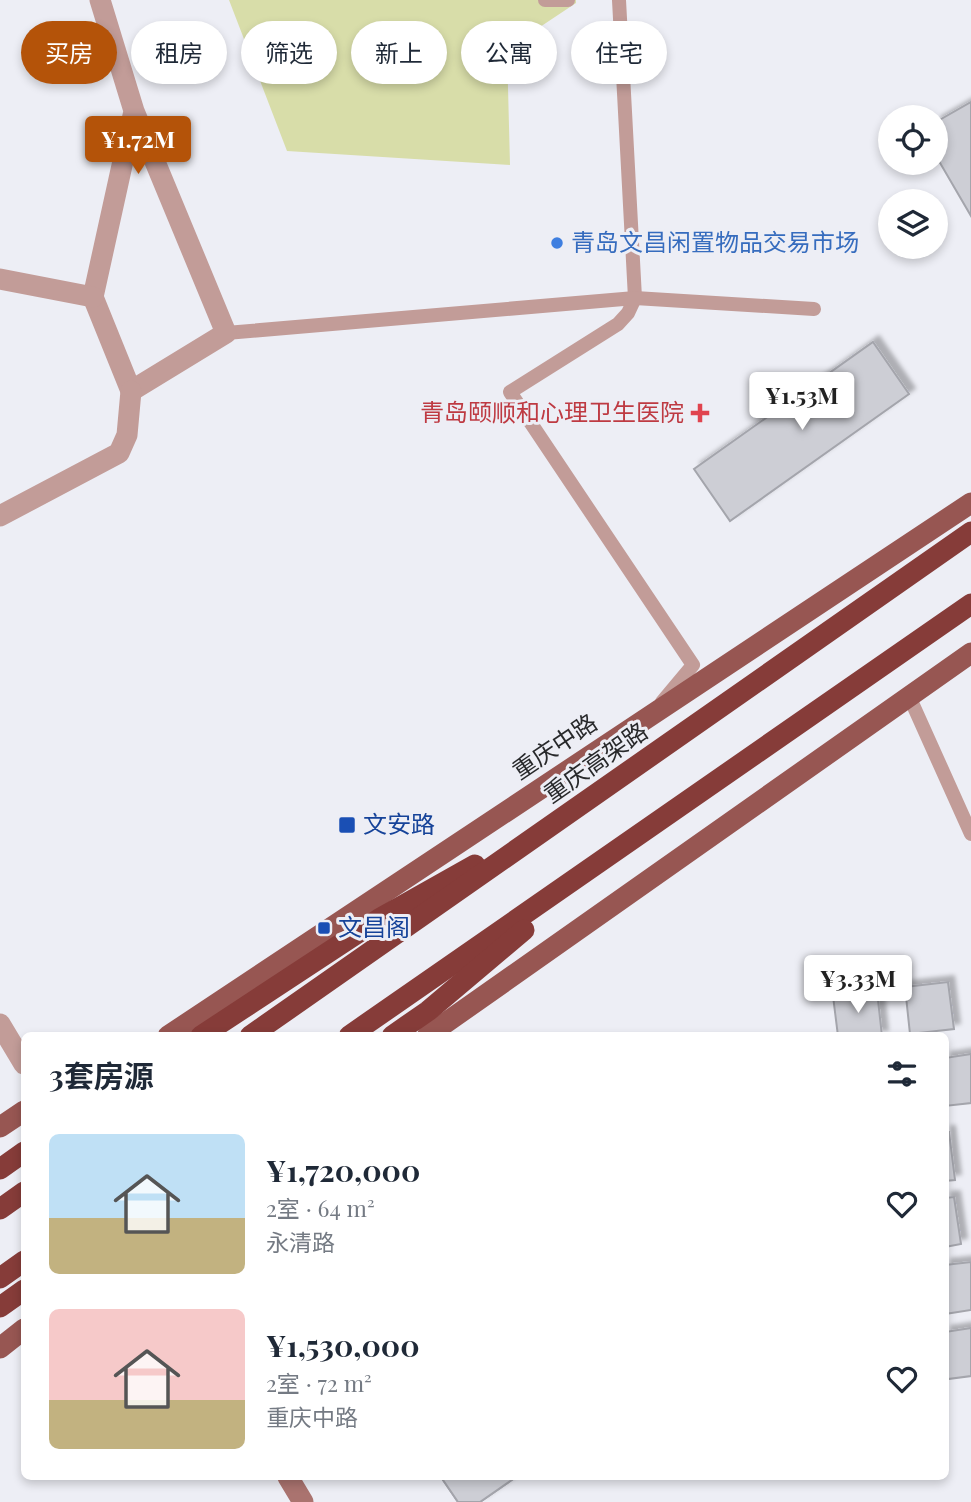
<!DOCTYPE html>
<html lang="zh">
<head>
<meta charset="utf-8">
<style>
  :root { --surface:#fff; --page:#f6f6f7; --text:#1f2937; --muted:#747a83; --accent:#b45309 }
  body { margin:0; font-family:"Playfair Display","Noto Sans SC",serif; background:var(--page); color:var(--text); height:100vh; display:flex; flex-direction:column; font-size:26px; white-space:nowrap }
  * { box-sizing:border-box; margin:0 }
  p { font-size:23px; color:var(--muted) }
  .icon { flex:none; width:38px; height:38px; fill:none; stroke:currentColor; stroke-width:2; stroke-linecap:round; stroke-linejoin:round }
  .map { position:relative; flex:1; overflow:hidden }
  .panel { position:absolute; left:21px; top:1032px; width:928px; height:448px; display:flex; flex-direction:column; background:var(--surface); border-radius:10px; box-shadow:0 4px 10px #0003 }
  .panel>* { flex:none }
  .guide { position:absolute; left:21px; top:21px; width:929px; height:63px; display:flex; gap:14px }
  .controls { position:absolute; left:878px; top:105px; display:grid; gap:14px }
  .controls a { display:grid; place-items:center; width:70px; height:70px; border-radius:50%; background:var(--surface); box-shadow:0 4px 10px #0003; font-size:35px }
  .price { position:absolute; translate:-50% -60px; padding:0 16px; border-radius:7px; background:#fff; color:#222; font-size:23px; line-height:46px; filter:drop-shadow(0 2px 4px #0008) }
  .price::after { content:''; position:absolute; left:50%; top:42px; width:21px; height:16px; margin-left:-10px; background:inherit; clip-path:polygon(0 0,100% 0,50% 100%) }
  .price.active { background:var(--accent); color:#fff }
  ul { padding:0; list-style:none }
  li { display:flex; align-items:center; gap:21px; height:175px; padding:0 28px }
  li span { display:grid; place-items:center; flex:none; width:196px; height:140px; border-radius:10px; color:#555 }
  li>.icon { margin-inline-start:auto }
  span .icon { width:84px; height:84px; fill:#fffc; stroke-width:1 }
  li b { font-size:30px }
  h2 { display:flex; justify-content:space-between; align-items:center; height:84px; padding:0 28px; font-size:30px }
  .tag { padding:0 24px; border-radius:32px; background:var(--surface); box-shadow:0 4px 10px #0003; font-size:24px; line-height:63px }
  .tag.active { background:var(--accent); color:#fff }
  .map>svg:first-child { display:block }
  .green { fill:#d8dda9 }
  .building { fill:#cdced5; stroke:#a4a5ac; stroke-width:2; filter:url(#shadow) }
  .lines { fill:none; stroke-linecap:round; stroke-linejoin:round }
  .lane { stroke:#c29c98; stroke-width:14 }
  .street { stroke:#c29c98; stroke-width:21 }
  .secondary { stroke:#aa736f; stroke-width:21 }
  .primary { stroke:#975652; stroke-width:21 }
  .highway { stroke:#863c39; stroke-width:21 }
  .shop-dot { fill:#3f7fe0; stroke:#edeef5; stroke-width:2.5 }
  .health-dot { fill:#e0444e; stroke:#edeef5; stroke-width:2.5 }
  .transit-dot { fill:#1a4fb4; stroke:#edeef5; stroke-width:2.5 }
  .labels { text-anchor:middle; stroke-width:6; stroke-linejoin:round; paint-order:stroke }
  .shop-label { font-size:24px; fill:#366cbe; stroke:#edeef5; text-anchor:start }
  .health-label { font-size:24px; fill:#be3a42; stroke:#edeef5; text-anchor:end }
  .street-label { font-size:24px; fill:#28292b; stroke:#edeef5 }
  .transit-label { font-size:24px; fill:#164399; stroke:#edeef5; text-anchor:start }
</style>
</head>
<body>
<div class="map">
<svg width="971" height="1502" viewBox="0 0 971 1502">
  <defs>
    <filter id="shadow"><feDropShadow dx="6" dy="-6" stdDeviation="2" flood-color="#0004"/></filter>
  </defs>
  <rect width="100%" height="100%" fill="#edeef5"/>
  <polygon class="green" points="229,0 576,0 576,3 507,49 510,165 287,151"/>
  <g class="building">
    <polygon points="971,102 971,216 936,156 936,122"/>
    <polygon points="873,342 909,394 730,521 694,469"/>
    <polygon points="948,982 954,1029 910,1034 905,987"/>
    <polygon points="877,991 882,1036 838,1036 833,996"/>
    <polygon points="971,1054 971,1103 945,1106 945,1058"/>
    <polygon points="945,1132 949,1132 955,1180 945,1181"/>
    <polygon points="954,1197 961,1244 945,1247 945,1198"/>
    <polygon points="971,1262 971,1310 945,1314 945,1265"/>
    <polygon points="971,1328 971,1376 948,1379 945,1332"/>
    <polygon points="441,1477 516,1477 480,1502 458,1502"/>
    <polygon points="441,1477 516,1477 480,1502 458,1502"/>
  </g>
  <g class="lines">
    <g class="lane">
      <polyline points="545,0 568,0"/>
      <polyline points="619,0 635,298 628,313 618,324 510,392 693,665 662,702"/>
      <polyline points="226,333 635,298 814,309"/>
      <polyline points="909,696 971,834"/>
    </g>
    <g class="street">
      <polyline points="100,0 134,111 226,333 131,391 93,297 134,111"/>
      <polyline points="0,279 93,297"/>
      <polyline points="0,516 119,453 127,435 131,391"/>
      <polyline points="0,1024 24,1064"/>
    </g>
    <polyline class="secondary" points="288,1477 303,1502"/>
    <g class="primary">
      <polyline points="168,1036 971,503"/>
      <polyline points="427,1036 971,653"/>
      <polyline points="0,1127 24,1111"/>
      <polyline points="0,1348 24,1329"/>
    </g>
    <g class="highway">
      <polyline points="201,1036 379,919 475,865"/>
      <polyline points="250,1036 971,532"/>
      <polyline points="349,1036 971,604"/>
      <polyline points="392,1036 428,1011 524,930"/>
      <polyline points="0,1169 24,1152"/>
      <polyline points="0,1209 24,1192"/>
      <polyline points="0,1278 24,1261"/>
      <polyline points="0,1307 24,1290"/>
    </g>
  </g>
  <circle class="shop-dot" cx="557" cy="243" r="7"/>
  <path class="health-dot" d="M696.5 402.5h7v7h7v7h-7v7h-7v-7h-7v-7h7z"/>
  <g class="transit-dot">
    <rect x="338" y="816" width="18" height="18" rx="3.5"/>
    <rect x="317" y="921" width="14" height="14" rx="3.5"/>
  </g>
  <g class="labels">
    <g class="shop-label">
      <text x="571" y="251">青岛文昌闲置物品交易市场</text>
    </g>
    <g class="health-label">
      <text x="684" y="421">青岛颐顺和心理卫生医院</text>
    </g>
    <g class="street-label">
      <text transform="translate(555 747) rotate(-34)" y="8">重庆中路</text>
      <text transform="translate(596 763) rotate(-35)" y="8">重庆高架路</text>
    </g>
    <g class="transit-label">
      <text x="363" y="833">文安路</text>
      <text x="338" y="936">文昌阁</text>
    </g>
  </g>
</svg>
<div class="controls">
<a><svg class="icon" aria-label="locate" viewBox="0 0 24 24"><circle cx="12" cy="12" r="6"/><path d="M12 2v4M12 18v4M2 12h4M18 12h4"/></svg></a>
<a><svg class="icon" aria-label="layers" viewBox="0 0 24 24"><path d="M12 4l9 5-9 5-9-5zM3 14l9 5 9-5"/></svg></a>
</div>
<b class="price active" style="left:138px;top:176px">¥1.72M</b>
<b class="price" style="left:802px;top:432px">¥1.53M</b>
<b class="price" style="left:858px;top:1015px">¥3.33M</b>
<div class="guide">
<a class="tag active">买房</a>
<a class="tag">租房</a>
<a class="tag">筛选</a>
<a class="tag">新上</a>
<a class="tag">公寓</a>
<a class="tag">住宅</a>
</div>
<section class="panel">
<h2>3套房源<svg class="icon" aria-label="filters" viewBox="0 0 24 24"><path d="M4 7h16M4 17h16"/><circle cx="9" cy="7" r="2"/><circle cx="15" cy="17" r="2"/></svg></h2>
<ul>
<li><span style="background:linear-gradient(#bfe0f5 60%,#c2b280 0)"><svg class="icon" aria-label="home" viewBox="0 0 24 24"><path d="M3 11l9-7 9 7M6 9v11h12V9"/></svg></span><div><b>¥1,720,000</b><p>2室 · 64 m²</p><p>永清路</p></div><svg class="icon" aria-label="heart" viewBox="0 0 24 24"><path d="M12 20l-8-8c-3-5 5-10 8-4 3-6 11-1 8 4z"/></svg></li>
<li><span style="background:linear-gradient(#f6c9c9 65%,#c2b280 0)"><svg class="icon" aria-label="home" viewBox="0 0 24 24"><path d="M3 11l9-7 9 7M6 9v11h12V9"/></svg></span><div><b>¥1,530,000</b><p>2室 · 72 m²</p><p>重庆中路</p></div><svg class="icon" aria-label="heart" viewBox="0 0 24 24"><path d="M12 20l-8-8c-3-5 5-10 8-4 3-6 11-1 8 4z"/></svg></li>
</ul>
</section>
</div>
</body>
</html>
